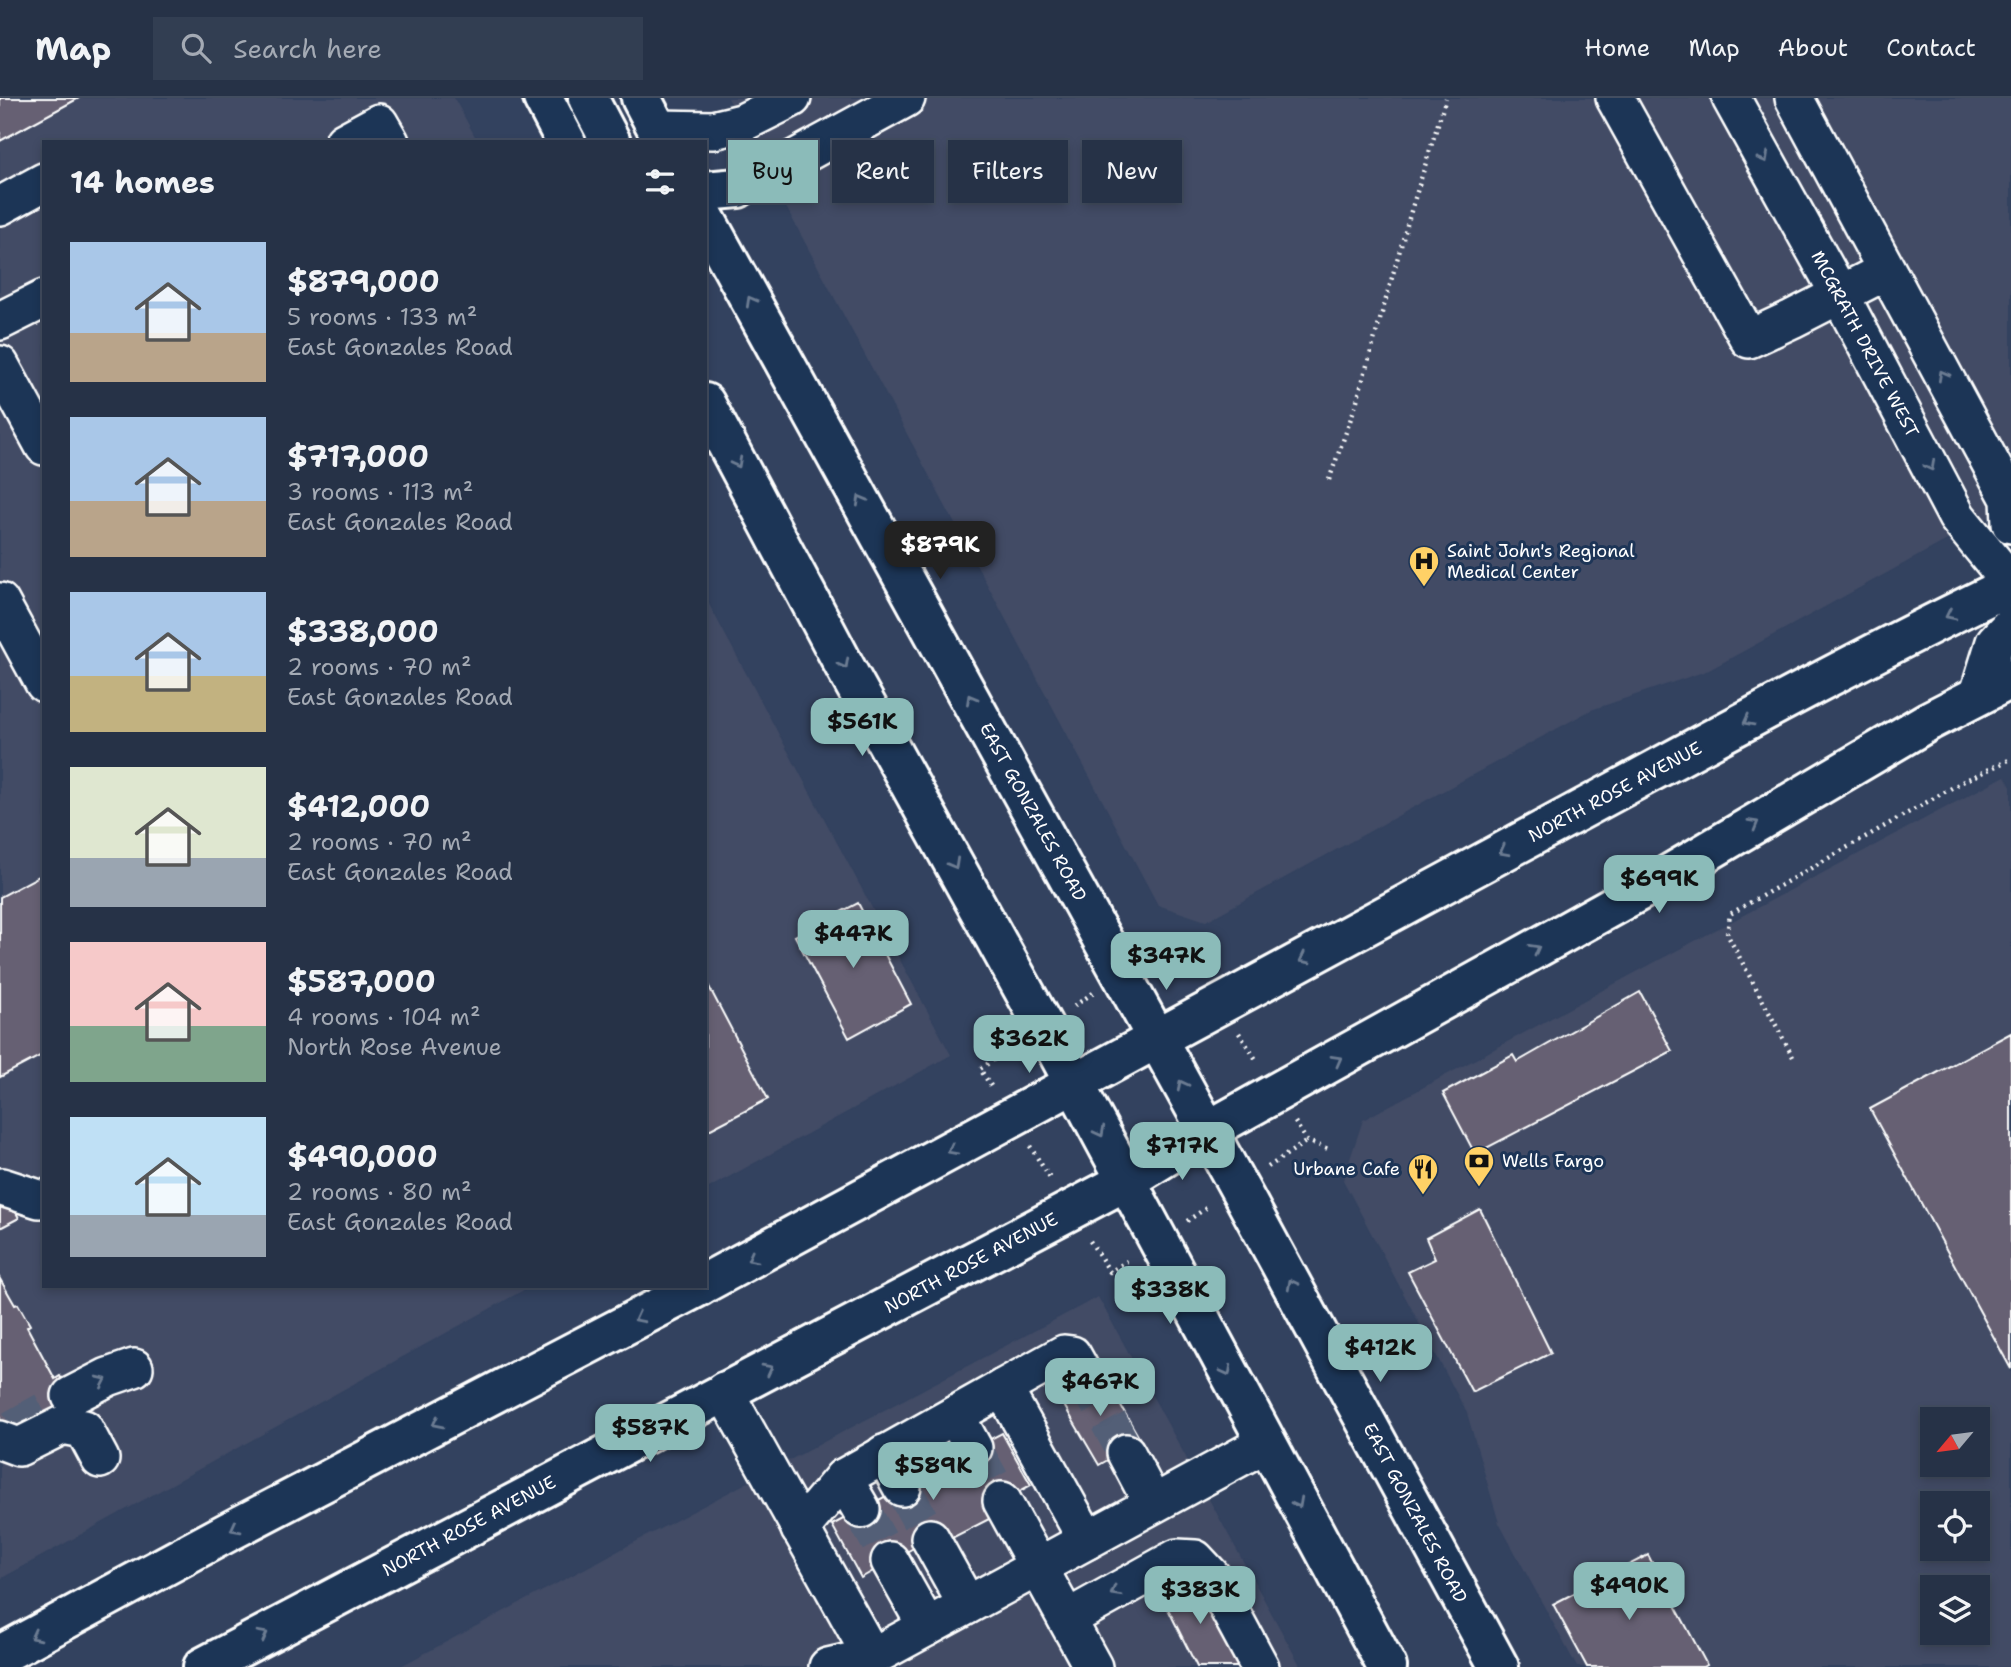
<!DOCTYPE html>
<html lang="en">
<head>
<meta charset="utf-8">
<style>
  :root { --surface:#263247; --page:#323e52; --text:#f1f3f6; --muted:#a4aab4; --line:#424d60; --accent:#8bbbb9 }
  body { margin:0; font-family:"Shantell Sans",sans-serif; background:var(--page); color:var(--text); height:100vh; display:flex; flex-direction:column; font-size:26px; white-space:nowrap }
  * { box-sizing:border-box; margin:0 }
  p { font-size:23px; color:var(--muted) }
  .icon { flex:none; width:38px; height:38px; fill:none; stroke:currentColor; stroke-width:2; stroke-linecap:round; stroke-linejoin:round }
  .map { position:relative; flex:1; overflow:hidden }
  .panel { position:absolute; left:42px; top:42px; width:665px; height:1148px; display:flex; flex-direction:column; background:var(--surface); border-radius:0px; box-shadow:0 4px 10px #0003,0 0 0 2px var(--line) }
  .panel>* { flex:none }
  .banner { position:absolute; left:728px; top:42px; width:665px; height:63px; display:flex; gap:14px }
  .needle { width:46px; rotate:241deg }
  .fabs { position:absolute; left:1920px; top:1309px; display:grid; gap:14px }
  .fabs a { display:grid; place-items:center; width:70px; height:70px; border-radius:0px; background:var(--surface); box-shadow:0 4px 10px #0003,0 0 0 2px var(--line); font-size:35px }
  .price { position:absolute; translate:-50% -60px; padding:0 16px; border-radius:14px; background:var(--accent); color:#111; font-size:23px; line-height:46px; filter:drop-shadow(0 2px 4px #0008) }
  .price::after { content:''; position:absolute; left:50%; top:42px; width:21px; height:16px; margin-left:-10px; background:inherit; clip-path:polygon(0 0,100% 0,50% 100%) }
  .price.on { background:#222; color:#fff }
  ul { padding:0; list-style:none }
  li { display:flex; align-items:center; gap:21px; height:175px; padding:0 28px }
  li span { display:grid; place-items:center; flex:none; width:196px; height:140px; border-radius:0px; color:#555 }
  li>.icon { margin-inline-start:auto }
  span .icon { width:84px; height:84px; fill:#fffc; stroke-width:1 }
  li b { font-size:30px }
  h2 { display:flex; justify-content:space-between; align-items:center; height:84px; padding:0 28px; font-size:30px }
  .chip { padding:0 24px; border-radius:0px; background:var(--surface); box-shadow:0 4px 10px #0003,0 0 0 2px var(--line); font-size:24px; line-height:63px }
  .chip.on { background:var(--accent); color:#111 }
  header { display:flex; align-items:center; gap:42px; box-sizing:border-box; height:98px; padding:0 35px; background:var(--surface); border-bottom:2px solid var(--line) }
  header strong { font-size:33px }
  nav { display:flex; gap:38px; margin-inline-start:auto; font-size:24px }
  .search { width:490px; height:63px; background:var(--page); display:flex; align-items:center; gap:18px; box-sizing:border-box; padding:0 24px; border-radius:0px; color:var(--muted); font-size:26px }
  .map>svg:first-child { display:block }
  .built { fill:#424b65; fill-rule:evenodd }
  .building { fill:#666173; stroke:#fff; stroke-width:2 }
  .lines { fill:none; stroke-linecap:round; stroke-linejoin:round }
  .minor-tunnel { stroke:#525e77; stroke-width:37; stroke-dasharray:37 18; stroke-linecap:butt }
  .minor-casing { stroke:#fff; stroke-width:42 }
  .major-casing { stroke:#fff; stroke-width:44 }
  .path { stroke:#fff; stroke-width:4.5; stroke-dasharray:2 5; stroke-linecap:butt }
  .minor { stroke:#1d3557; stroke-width:37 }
  .major { stroke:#1d3557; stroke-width:38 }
  .oneway { stroke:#6c7c92 }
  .labels { text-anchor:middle; stroke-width:6; stroke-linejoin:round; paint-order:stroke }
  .street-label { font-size:18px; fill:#fff; stroke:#1d3557 }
  .poi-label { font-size:18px; fill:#fff; stroke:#1d3557; text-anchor:start }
</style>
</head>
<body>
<header>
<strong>Map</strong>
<div class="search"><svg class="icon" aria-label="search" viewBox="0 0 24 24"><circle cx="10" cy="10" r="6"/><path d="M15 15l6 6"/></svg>Search here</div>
<nav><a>Home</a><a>Map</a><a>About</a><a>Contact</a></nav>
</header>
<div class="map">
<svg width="2011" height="1569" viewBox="0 0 2011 1569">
  <rect width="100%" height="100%" fill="#33425f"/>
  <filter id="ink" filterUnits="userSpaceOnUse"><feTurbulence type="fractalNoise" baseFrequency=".0143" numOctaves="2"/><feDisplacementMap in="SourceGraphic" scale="14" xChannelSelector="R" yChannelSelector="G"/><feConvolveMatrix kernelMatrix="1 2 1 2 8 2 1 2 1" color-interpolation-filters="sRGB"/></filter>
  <g filter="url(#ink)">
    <g class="built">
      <polygon points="0,0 454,0 478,44 44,44 44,1188 531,1188 0,1481"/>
      <polygon points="728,0 2011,0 2011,407 1709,572 1591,612 1206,823 1158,807"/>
      <polygon points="705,499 951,957 705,1092"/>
      <path d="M2005,678L2011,689V1569H1577L1499,1425L1467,1315L1343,1082L1363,1022L1629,878ZM1932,1321H1978V1367H1932ZM1932,1405H1978V1451H1932ZM1932,1489H1978V1535H1932Z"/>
      <polygon points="1098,1199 1301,1569 399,1569"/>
    </g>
    <g class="building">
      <polygon points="0,0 79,0 0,43"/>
      <polygon points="41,777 44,782 44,956 0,979 0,799"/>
      <polygon points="858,805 911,906 849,940 795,838"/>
      <polygon points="705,881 768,1001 705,1034"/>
      <polygon points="1640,894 1672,953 1475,1056 1443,995 1513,957 1517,964"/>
      <polygon points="2011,935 2011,1271 1870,1011"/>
      <polygon points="1,1086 19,1120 0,1130 0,1087"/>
      <polygon points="1480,1111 1551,1255 1472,1294 1408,1174 1435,1161 1426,1140"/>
      <polygon points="0,1181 15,1207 18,1206 30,1227 27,1229 55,1281 60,1278 76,1306 17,1339 0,1324"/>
      <polygon points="1100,1272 1141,1343 1099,1367 1058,1297"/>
      <polygon points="1002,1335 1031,1387 988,1410 993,1419 950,1441 945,1432 861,1480 832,1427 918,1381 909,1362 951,1339 960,1357"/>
      <polygon points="1648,1457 1707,1567 1703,1569 1587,1569 1553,1506"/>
      <polygon points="1197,1479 1242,1569 1197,1569 1161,1497"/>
    </g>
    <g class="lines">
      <g class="minor-tunnel">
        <polyline points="1082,1275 1126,1355"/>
        <polyline points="12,1331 71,1298"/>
        <polyline points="973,1350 1002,1403"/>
        <polyline points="902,1389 930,1440"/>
        <polyline points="861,1411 890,1463"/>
      </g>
      <g class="minor-casing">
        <g id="minor">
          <polyline points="1615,0 1749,241 1792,221 1886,173"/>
          <polyline points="1731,0 1840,197 1957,419 2011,485"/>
          <polyline points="1794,0 2010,401 2011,426"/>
          <polyline points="657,31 713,32 742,25 792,0"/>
          <polyline points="344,44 379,25 390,44"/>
          <polyline points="738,90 767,76 906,0"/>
          <polyline points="0,108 44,84"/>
          <polyline points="0,223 44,201"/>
          <polyline points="0,267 44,348"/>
          <polyline points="0,504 44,585"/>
          <polyline points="1979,596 1995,544 2011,527"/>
          <polyline points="2,1089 39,1101"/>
          <polyline points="1003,1290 1064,1256 1072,1257 1082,1275"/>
          <polyline points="724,1293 872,1559"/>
          <polyline points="71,1298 108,1279 134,1270"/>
          <polyline points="955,1317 973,1350"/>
          <polyline points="0,1342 19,1349 63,1327 84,1331 100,1361"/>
          <polyline points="1126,1355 1153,1406"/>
          <polyline points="884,1356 902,1389"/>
          <polyline points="843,1380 861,1411"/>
          <polyline points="1002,1403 1093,1569"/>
          <polyline points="800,1431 843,1380 1003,1290 1087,1442"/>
          <polyline points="930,1440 967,1507"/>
          <polyline points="890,1463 927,1529"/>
          <polyline points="1067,1521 1177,1460 1195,1461 1211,1478 1260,1569"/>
          <polyline points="828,1569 872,1559 1266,1345"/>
        </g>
      </g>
      <g class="major-casing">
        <g id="major">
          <polyline points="543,0 566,44"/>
          <polyline points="588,0 611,44"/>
          <polyline points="641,0 664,44"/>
          <polyline points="705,93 738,90"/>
          <polyline points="705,120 1243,1097 1499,1569"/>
          <polyline points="705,305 845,569 1044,929 1387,1569"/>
          <path d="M705,1185C974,1040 1242,894 1510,750C1676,661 1841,569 2011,487"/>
          <polyline points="0,1557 228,1434 700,1188"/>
          <polyline points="203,1569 1126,1083 1207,1033 1656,784 1929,623 2011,581"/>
        </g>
      </g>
      <g class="path">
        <polyline points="1329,382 1356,306 1411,113 1446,0"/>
        <polyline points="1152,856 1180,838 1202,874"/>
        <polyline points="1074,908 1093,895"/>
        <polyline points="1239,935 1257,963"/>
        <polyline points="1793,959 1727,836 1730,816 1964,683 2011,661"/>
        <polyline points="991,988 980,971 1014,948"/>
        <polyline points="1295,1024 1307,1043 1328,1051"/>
        <polyline points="1030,1048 1051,1082"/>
        <polyline points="1268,1069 1307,1043"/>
        <polyline points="1187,1123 1209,1108"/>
        <polyline points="1090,1143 1110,1174 1127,1163"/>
      </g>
      <use href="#minor" class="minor"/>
      <use href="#major" class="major"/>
    </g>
    <defs><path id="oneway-chevron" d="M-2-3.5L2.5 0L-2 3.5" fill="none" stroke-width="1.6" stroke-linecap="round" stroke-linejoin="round" transform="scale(1.75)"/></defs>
    <g class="oneway">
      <use href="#oneway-chevron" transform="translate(1764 60) rotate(61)"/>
      <use href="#oneway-chevron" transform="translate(751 203) rotate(-119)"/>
      <use href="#oneway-chevron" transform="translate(1943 277) rotate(-119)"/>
      <use href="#oneway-chevron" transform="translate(737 365) rotate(62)"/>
      <use href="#oneway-chevron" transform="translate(1930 368) rotate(62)"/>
      <use href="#oneway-chevron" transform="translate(861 402) rotate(-119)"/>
      <use href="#oneway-chevron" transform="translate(1950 517) rotate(154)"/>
      <use href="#oneway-chevron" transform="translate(844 566) rotate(62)"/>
      <use href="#oneway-chevron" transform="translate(971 601) rotate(-119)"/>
      <use href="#oneway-chevron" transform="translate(1748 623) rotate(152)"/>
      <use href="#oneway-chevron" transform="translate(1754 726) rotate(-30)"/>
      <use href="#oneway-chevron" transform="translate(1504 753) rotate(152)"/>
      <use href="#oneway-chevron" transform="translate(954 766) rotate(61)"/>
      <use href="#oneway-chevron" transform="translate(1535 851) rotate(-29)"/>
      <use href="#oneway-chevron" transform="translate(1304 861) rotate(152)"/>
      <use href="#oneway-chevron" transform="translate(1337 962) rotate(-29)"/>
      <use href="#oneway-chevron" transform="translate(1182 987) rotate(-118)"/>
      <use href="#oneway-chevron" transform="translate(1100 1034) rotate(62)"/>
      <use href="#oneway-chevron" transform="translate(952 1052) rotate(152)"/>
      <use href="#oneway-chevron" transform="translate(752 1160) rotate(152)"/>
      <use href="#oneway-chevron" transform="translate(1292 1186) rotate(-118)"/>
      <use href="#oneway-chevron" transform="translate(639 1220) rotate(153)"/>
      <use href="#oneway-chevron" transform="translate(768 1271) rotate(-28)"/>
      <use href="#oneway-chevron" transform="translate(1227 1273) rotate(62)"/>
      <use href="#oneway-chevron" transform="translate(102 1283) rotate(-25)"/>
      <use href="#oneway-chevron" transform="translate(437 1325) rotate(153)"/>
      <use href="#oneway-chevron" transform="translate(1298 1405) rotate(62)"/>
      <use href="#oneway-chevron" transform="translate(235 1430) rotate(152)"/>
      <use href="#oneway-chevron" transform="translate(1115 1494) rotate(151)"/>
      <use href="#oneway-chevron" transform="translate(263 1537) rotate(-28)"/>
      <use href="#oneway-chevron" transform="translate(35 1538) rotate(152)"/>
    </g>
  </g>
  <defs>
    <g id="hospital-pin" transform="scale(1.575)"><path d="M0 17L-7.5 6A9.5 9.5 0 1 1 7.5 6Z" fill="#ffd166" stroke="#1d3557"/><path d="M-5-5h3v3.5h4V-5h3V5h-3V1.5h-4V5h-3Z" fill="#111"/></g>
    <g id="bank-pin" transform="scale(1.575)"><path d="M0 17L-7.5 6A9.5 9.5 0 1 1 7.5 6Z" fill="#ffd166" stroke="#1d3557"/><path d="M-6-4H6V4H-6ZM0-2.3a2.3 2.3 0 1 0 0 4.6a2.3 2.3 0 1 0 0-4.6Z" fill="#111"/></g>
    <g id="restaurant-pin" transform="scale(1.575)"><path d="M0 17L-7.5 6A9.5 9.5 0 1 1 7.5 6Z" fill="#ffd166" stroke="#1d3557"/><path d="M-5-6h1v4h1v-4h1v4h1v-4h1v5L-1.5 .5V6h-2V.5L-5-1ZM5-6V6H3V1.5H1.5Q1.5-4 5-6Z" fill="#111"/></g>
  </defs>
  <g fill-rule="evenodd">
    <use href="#hospital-pin" x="1424" y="463"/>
    <use href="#bank-pin" x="1479" y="1063"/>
    <use href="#restaurant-pin" x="1423" y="1071"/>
  </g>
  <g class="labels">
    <g class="street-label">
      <text transform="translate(1865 246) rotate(62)" y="6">MCGRATH DRIVE WEST</text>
      <text transform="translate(1615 694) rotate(-28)" y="6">NORTH ROSE AVENUE</text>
      <text transform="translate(1033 714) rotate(61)" y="6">EAST GONZALES ROAD</text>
      <text transform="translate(971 1165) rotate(-28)" y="6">NORTH ROSE AVENUE</text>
      <text transform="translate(1415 1415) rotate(62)" y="6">EAST GONZALES ROAD</text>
      <text transform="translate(469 1428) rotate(-28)" y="6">NORTH ROSE AVENUE</text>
    </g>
    <g class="poi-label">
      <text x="1447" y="459">Saint John's Regional<tspan x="1447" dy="21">Medical Center</tspan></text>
      <text x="1502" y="1069">Wells Fargo</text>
      <text x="1400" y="1077" text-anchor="end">Urbane Cafe</text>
    </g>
  </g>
</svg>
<div class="fabs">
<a><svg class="needle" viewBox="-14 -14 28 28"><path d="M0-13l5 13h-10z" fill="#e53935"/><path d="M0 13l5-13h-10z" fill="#a4aab4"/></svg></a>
<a><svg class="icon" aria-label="locate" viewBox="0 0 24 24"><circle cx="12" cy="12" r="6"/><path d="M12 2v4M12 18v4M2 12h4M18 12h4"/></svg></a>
<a><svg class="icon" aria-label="layers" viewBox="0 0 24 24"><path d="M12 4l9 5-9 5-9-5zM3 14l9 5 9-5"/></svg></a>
</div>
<b class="price on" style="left:940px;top:483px">$879K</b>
<b class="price" style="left:862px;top:660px">$561K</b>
<b class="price" style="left:1659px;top:817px">$699K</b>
<b class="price" style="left:853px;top:872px">$447K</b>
<b class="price" style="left:1166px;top:894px">$347K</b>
<b class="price" style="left:1029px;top:977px">$362K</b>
<b class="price" style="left:1182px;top:1084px">$717K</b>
<b class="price" style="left:1170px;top:1228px">$338K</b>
<b class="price" style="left:1380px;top:1286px">$412K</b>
<b class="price" style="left:1100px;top:1320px">$467K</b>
<b class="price" style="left:650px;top:1366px">$587K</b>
<b class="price" style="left:933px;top:1404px">$589K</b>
<b class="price" style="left:1629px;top:1524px">$490K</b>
<b class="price" style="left:1200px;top:1528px">$383K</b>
<div class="banner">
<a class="chip on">Buy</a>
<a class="chip">Rent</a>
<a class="chip">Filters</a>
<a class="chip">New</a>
</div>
<section class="panel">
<h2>14 homes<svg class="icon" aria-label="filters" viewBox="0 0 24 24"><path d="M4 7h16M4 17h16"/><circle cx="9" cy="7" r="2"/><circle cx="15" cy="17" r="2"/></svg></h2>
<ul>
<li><span style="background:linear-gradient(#a9c7e8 65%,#b9a48a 0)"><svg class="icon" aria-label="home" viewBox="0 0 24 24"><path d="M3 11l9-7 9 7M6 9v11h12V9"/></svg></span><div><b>$879,000</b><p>5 rooms · 133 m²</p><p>East Gonzales Road</p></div></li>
<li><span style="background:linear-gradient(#a9c7e8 60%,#b9a48a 0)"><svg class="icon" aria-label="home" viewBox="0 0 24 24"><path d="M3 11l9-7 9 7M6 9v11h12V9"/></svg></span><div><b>$717,000</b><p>3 rooms · 113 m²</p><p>East Gonzales Road</p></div></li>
<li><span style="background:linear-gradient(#a9c7e8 60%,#c2b280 0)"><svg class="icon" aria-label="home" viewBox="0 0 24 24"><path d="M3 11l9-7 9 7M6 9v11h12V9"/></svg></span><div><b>$338,000</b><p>2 rooms · 70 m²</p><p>East Gonzales Road</p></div></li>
<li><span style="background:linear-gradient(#dfe7d0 65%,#9aa5b1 0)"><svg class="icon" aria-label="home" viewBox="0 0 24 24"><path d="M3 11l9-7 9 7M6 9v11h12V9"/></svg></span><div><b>$412,000</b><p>2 rooms · 70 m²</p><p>East Gonzales Road</p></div></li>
<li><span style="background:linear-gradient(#f6c9c9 60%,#7fa58c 0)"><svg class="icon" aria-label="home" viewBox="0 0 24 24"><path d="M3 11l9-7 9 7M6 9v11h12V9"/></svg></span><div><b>$587,000</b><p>4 rooms · 104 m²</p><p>North Rose Avenue</p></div></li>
<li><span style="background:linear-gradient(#bfe0f5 70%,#9aa5b1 0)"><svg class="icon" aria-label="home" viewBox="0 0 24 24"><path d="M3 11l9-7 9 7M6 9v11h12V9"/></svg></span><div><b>$490,000</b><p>2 rooms · 80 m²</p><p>East Gonzales Road</p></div></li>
</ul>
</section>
</div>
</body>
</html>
